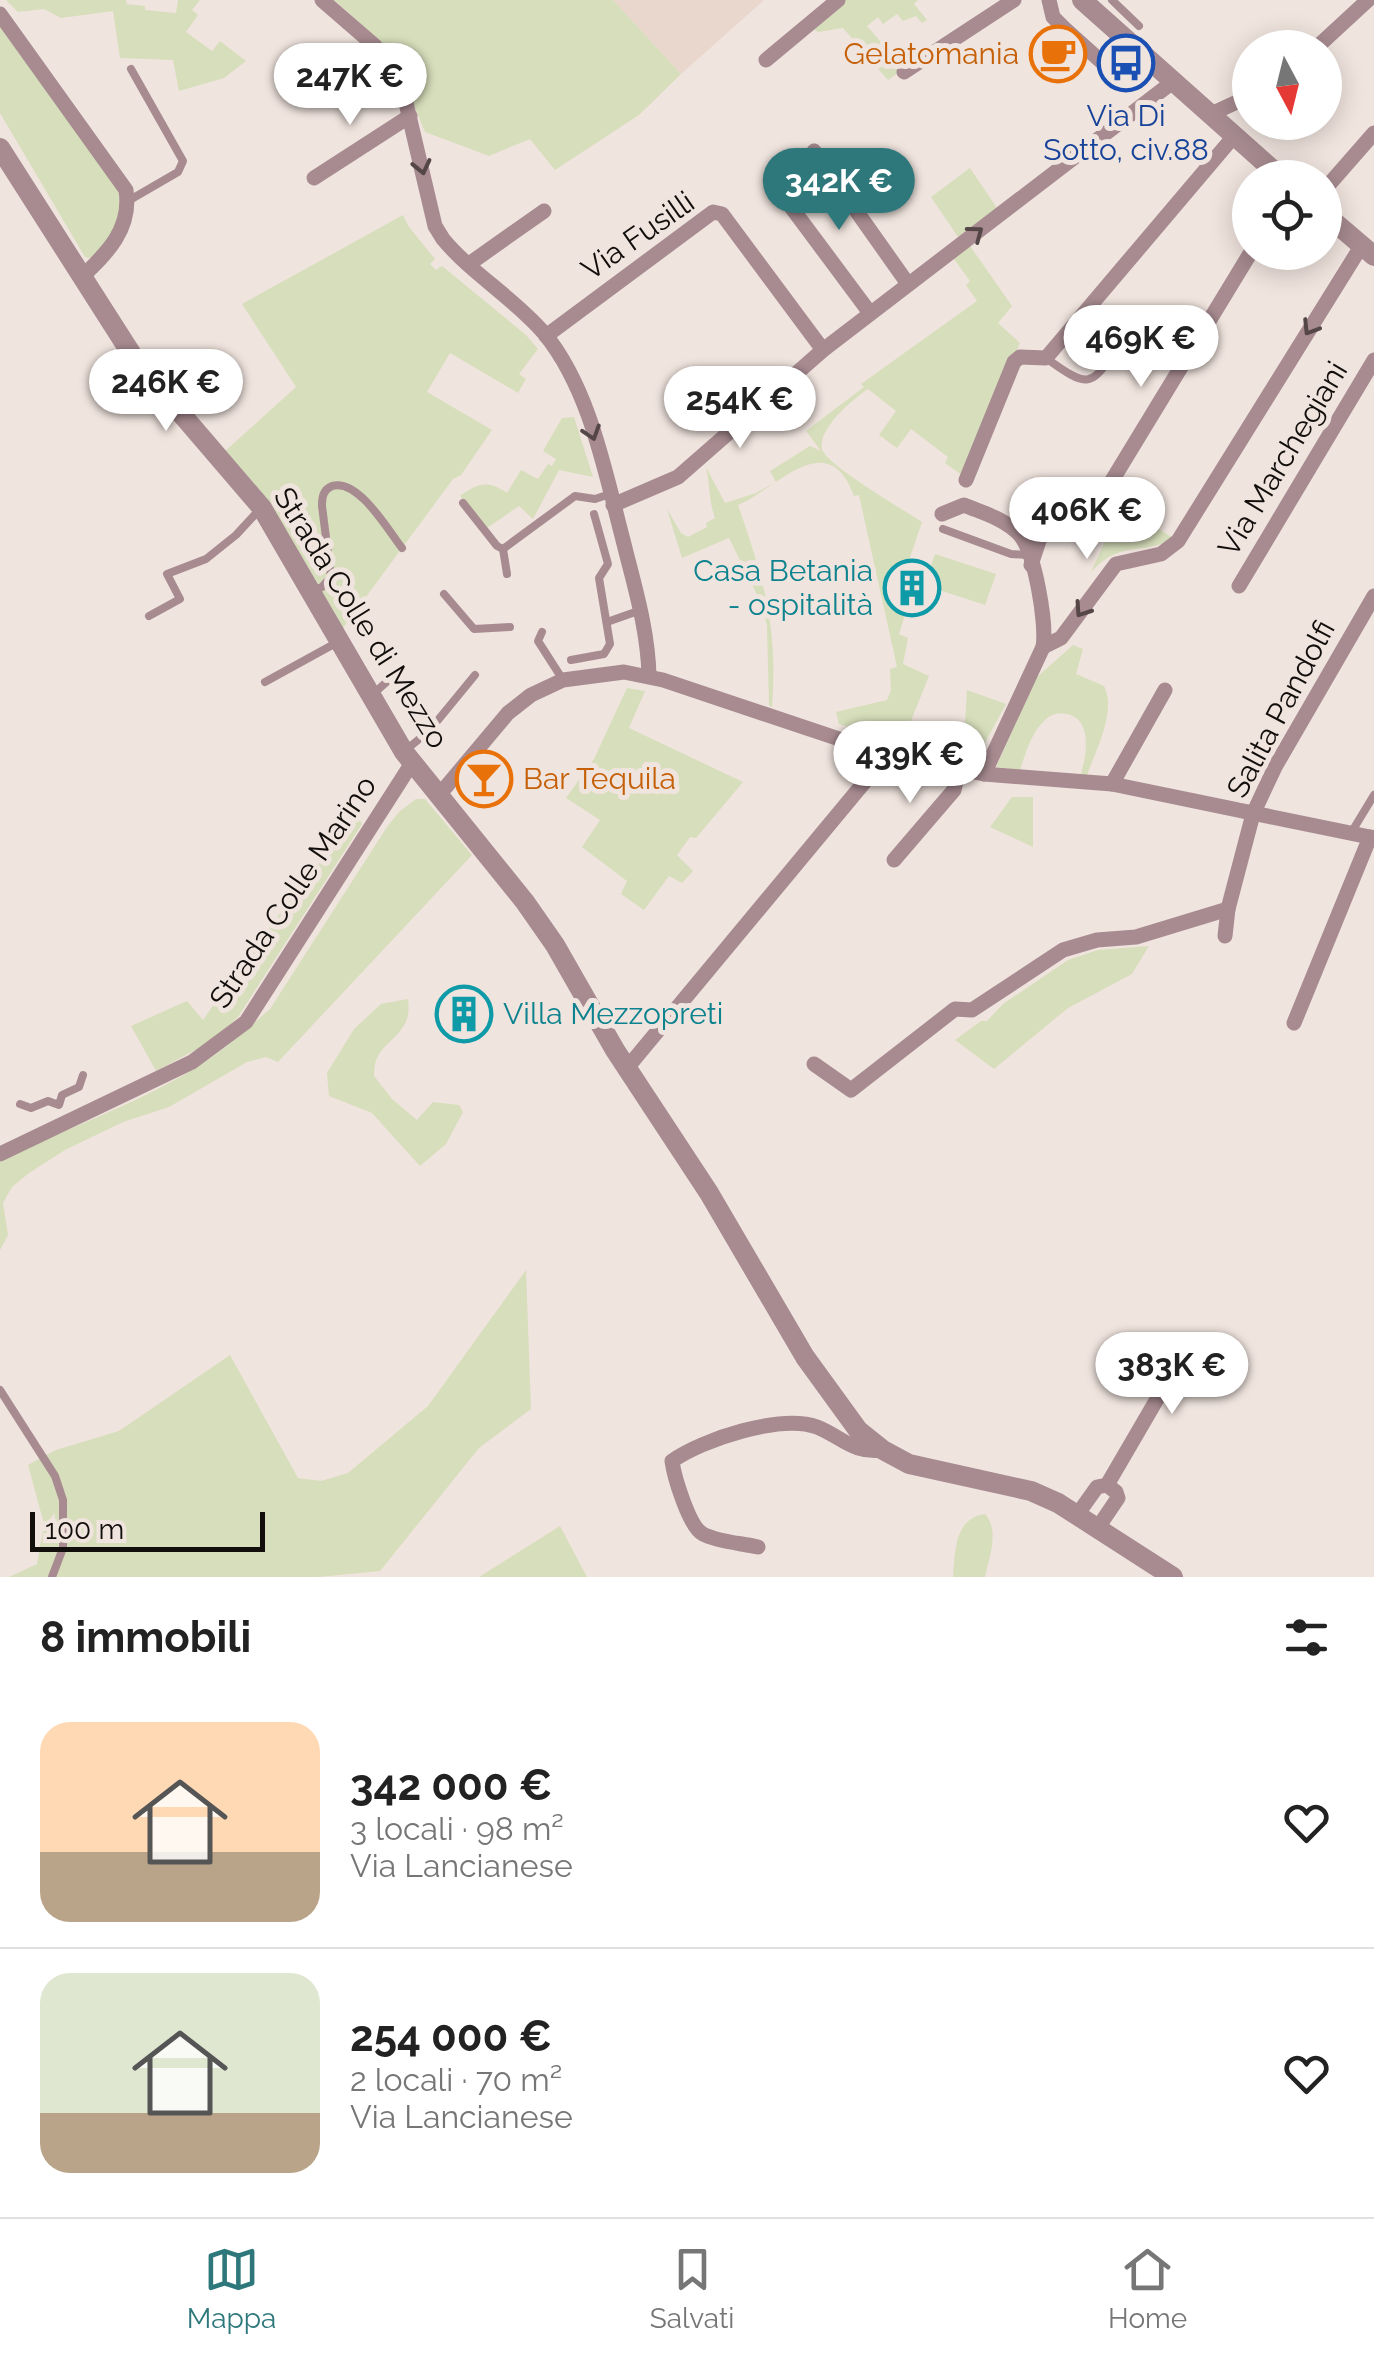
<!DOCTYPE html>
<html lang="it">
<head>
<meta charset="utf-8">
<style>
  :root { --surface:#fff; --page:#f2f2f2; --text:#222; --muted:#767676; --line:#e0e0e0; --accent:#2e787c }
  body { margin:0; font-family:Raleway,sans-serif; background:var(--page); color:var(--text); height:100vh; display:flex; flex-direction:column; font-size:38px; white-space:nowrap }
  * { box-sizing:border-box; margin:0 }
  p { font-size:32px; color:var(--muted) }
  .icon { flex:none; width:55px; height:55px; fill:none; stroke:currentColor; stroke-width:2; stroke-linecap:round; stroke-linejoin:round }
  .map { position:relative; height:1577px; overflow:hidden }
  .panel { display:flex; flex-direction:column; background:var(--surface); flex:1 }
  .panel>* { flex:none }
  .needle { width:65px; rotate:173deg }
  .controls { position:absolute; left:1232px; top:30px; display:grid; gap:20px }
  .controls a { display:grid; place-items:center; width:110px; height:110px; border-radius:50%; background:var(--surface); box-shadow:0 5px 25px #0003; font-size:50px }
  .scale { position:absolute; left:30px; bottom:25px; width:235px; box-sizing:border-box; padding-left:10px; border:5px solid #120e0c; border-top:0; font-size:28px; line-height:35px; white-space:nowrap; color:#120e0c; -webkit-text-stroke:8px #f0e4de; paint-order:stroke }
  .price { position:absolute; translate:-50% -85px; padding:0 22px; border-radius:35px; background:#fff; color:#222; font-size:32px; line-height:65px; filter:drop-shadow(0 2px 5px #0008) }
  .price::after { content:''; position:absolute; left:50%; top:60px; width:30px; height:22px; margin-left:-15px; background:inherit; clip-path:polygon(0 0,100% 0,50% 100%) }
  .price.on { background:var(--accent); color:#fff }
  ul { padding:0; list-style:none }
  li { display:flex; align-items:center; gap:30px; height:250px; padding:0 40px }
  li+li { border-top:2px solid var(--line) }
  li span { display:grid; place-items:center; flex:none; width:280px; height:200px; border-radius:30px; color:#555 }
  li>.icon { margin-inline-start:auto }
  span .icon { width:120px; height:120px; fill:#fffc; stroke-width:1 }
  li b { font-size:42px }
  h2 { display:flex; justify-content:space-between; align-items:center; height:120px; padding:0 40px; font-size:42px }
  .dock { display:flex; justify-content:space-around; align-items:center; height:140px; border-top:2px solid var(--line); background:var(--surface); font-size:28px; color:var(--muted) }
  .dock a { display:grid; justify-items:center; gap:5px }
  .dock .on { color:var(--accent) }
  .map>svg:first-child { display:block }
  .built { fill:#e9d6cc }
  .green { fill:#d7debb }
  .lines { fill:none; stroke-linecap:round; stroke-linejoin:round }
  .service { stroke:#a78b91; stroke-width:8 }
  .minor { stroke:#a78b91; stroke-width:15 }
  .tertiary { stroke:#a78b91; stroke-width:20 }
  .oneway { stroke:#554648 }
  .labels { text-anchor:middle; stroke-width:10; stroke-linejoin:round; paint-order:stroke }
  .food-label { font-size:30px; fill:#c56008; stroke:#f0e4de; text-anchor:end }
  .transit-label { font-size:30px; fill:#164399; stroke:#f0e4de }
  .street-label { font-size:30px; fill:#120e0c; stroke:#f0e4de }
  .culture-label { font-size:30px; fill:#0d838f; stroke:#f0e4de; text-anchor:end }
</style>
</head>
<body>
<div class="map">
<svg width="1374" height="1577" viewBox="0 0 1374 1577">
  <rect width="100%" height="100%" fill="#f0e4de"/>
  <polygon class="built" points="613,0 764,0 681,74"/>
  <g class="green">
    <polygon points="6,0 126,0 127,4 145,6 145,10 176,13 178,0 200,0 192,10 198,15 186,32 212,51 220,41 246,61 224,78 179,91 173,60 120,58 113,11 61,18 44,9 18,12"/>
    <path d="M334,0H613L681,74L639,115L555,170L530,139L489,156L425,132C399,67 389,46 334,0Z"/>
    <polygon points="842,0 918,0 914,4 927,20 922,23 916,16 903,21 897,14 883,24 878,17 867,26 904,69 888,80 843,28 818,32 810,26"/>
    <path d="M0,22L122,192C119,217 113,245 90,258L85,257L0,113Z"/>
    <polygon points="363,47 382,72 340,103 327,89 337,79 335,76"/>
    <polygon points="970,168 997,208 958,237 931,197"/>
    <polygon points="403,215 409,227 435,259 430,264 436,270 442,266 526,335 538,349 519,374 526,379 518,393 450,353 427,392 492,430 461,475 453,479 343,628 259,489 223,453 296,387 242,304"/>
    <path d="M968,243L1012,306L998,323L1020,343L963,476L945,463L948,457L911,429L897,448L879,435L896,411L868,389C852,400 818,428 822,449C826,465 904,510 922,522L899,590L911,596L899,634L908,638L903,664L929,676L902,743L839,724L836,712L887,700L891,690L890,669L897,667L859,495L854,496C828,425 779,487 738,505C764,581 778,625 772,707L769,705L767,626L762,605L729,538L682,558L667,509L681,533L688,537L707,527L706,523L715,518C709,502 710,484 706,467L725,503L756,493L776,482L770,471L810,446L821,451L806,431L864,387L861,384L977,301L966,285L970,281L951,255Z"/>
    <path d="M574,417L593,477L559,470L533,519L519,506L487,528L460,496C478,483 488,480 507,493L521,470L538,479L548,464L552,466L556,459L543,451L562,418Z"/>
    <path d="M1115,520L1137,534L1145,521L1173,538C1143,557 1122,538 1091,572Z"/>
    <polygon points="935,554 996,574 985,605 924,585"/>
    <path d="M1073,645L1083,649L1076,674L1104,686C1117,712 1095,751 1086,778L1080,777C1086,758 1094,720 1067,714C1058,712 1051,714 1045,720C1031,733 1026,752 1020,770L996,767L1036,678Z"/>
    <polygon points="627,688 645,691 629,728 743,782 696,838 690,837 677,855 693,871 682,883 669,876 644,910 621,894 627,881 582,847 600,820 566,798 594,759"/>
    <polygon points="967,690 1006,704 976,759 963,756"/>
    <polygon points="1012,797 1033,797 1033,847 990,827"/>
    <path d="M416,799H425L472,855L278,1062L266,1057L247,1062L169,1107L123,1122L65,1150L29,1173L12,1187L3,1203L8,1235L0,1250V1160C65,1129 135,1105 197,1067C223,1051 247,1029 270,1009L387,827L399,812Z"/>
    <polygon points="357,815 362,824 238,1017 214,1040 156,1071 131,1026 187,1001 203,1020 253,948"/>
    <polygon points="1149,946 1132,974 1068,1008 994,1069 955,1040 981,1021 987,1021 1003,1004 1068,960 1098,950"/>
    <path d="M408,999C413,1033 387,1037 377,1058C374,1064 375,1070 374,1076L392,1099L417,1120L433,1102L459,1105L463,1112L446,1144L420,1166L372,1113L329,1096L327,1073L354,1029L381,1004Z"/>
    <polygon points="526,1270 531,1409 479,1448 380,1571 318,1577 9,1577 37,1564 44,1524 28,1465 56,1450 119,1431 230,1355 298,1478 321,1481 348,1473 428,1406"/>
    <path d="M985,1514C1000,1531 989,1557 985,1577H953C955,1553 954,1518 985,1514Z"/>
    <polygon points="560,1526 587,1577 479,1577"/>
  </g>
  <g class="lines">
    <g class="service">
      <polyline points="1112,0 1139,26"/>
      <polyline points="128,201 178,172 183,161 131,69"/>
      <path d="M1046,358C1095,394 1091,383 1124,339"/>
      <polyline points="463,503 497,546 503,549 507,574"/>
      <polyline points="943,529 1011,554 1029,555"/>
      <polyline points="503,549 575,496 595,499 610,494"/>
      <path d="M313,591L322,587L331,577L322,506C322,497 323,490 332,486C358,478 388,530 402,548"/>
      <polyline points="444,594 474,629 510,627"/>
      <polyline points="149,616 180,599 167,574 206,559 236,535 260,509"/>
      <polyline points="607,622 641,610"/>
      <polyline points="542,632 538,641 563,680"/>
      <polyline points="571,660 604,654 610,644 599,578 608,564 594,514"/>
      <polyline points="265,682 336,643"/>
      <polyline points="372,695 391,678"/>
      <polyline points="407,749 429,731 475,675"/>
      <polyline points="1351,833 1374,795"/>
      <polyline points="20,1104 31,1108 48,1101 59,1105 62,1095 79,1087 83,1075"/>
      <polyline points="0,1390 55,1476 63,1500 63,1548 52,1577"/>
    </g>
    <g class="minor">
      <path d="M322,0L375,46L402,86L435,226L443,239C472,274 514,298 544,333C590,389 605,472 623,540C634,585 648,629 649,676"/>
      <polyline points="1049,0 1053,17 1064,28 1115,74 1128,77 1154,63"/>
      <path d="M0,14L126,190C132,229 107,253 81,278"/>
      <polyline points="1316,48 1368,0"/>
      <polyline points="766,60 838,0"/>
      <polyline points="904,72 1014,0"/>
      <polyline points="1211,114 1250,96"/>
      <polyline points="814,151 908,284"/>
      <polyline points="314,178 410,116"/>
      <polyline points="771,180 870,313"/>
      <polyline points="1325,189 1374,133"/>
      <polyline points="469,264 544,211"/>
      <polyline points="546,336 713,212 722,214 823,350"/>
      <polyline points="966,480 1014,362 1020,357 1046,358 1235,135"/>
      <polyline points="613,505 678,477 823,350 1174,81"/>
      <path d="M942,514L964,505C983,513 1005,519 1019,534C1035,551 1047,625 1043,647L984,774"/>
      <path d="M1031,565L1054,496C1071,489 1086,502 1102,497L1251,252"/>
      <polyline points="1239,586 1374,360"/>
      <polyline points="1043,647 1061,638 1116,564 1161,554 1178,541 1362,245"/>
      <polyline points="1112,784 1165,690"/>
      <polyline points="440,794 508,713 531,695 563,680 624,672 663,680 887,755 984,774 1112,784 1374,838"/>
      <polyline points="894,860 954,790 959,769"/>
      <polyline points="1225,936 1228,909"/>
      <polyline points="1294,1023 1370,837"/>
      <polyline points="814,1064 851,1090 955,1009 972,1010 1063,950 1097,940 1136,937 1228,909 1253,814 1275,767 1374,596"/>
      <polyline points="627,1068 887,755"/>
      <polyline points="0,1154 192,1062 246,1022 412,763"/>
      <polyline points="1107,1485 1167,1382 1166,1372 1158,1368"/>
      <polyline points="1077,1515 1097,1487 1107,1485 1116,1492 1118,1498 1097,1529"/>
      <path d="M758,1547C741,1543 718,1542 703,1534C689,1527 674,1476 672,1461C703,1439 781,1414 817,1427C842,1437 853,1454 883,1450"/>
    </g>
    <g class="tertiary">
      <polyline points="1082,0 1282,178"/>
      <polyline points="0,148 136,361 262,508 404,752 525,902 555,945 615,1050 709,1193 805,1357 858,1430 883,1450 909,1464 1031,1491 1058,1503 1173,1577"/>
      <polyline points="1325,214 1374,256"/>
    </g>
  </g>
  <defs><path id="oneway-chevron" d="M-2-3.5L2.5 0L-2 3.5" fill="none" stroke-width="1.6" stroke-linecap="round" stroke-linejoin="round" transform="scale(2.5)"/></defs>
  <g class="oneway">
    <use href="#oneway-chevron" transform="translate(422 167) rotate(77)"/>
    <use href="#oneway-chevron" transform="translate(976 233) rotate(-37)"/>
    <use href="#oneway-chevron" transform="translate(1310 328) rotate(122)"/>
    <use href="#oneway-chevron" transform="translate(592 433) rotate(72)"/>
    <use href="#oneway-chevron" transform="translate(1082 610) rotate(124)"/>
  </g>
  <defs>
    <g id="cafe-ring" transform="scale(2.875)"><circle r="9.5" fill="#f0e4de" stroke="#e8710a" stroke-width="1.5"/><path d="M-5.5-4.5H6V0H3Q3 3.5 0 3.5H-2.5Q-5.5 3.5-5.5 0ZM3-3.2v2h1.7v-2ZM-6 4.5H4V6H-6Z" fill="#e8710a"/></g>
    <g id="bus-ring" transform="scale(2.875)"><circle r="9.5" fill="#f0e4de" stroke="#1a4fb4" stroke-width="1.5"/><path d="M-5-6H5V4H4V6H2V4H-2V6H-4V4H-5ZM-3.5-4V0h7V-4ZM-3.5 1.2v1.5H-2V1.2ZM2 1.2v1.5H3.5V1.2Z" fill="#1a4fb4"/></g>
    <g id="building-ring" transform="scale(2.875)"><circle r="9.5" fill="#f0e4de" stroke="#0f9aa8" stroke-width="1.5"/><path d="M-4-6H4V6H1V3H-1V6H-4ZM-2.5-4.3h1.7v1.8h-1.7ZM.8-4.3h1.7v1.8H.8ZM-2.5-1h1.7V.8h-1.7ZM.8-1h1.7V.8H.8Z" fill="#0f9aa8"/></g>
    <g id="bar-ring" transform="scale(2.875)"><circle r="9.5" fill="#f0e4de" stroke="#e8710a" stroke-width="1.5"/><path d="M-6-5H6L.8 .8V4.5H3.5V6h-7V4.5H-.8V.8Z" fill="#e8710a"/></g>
  </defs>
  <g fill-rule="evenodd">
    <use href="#cafe-ring" x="1058" y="54"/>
    <use href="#bus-ring" x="1126" y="63"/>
    <use href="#building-ring" x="912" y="588"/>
    <use href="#bar-ring" x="484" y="779"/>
    <use href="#building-ring" x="464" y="1014"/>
  </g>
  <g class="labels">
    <g class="food-label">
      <text x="1019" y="64">Gelatomania</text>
      <text x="523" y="789" text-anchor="start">Bar Tequila</text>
    </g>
    <g class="transit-label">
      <text x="1126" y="126">Via Di<tspan x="1126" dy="34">Sotto, civ.88</tspan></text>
    </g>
    <g class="street-label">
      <text transform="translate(638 236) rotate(-35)" y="10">Via Fusilli</text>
      <text transform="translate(1283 459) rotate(-59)" y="10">Via Marchegiani</text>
      <text transform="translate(361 618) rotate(58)" y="10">Strada Colle di Mezzo</text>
      <text transform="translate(1281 709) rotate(-62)" y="10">Salita Pandolfi</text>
      <text transform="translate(293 892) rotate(-56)" y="10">Strada Colle Marino</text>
    </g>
    <g class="culture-label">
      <text x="873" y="581">Casa Betania<tspan x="873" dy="34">- ospitalità</tspan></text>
      <text x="503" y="1024" text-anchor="start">Villa Mezzopreti</text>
    </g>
  </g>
</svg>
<div class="controls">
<a><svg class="needle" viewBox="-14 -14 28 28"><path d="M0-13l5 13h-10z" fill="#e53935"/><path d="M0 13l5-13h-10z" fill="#767676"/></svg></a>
<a><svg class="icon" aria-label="locate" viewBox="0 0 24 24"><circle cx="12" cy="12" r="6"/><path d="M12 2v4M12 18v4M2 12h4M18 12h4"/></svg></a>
</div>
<div class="scale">100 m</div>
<b class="price" style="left:350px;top:128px">247K €</b>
<b class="price on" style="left:839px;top:233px">342K €</b>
<b class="price" style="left:1141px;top:390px">469K €</b>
<b class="price" style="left:166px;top:434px">246K €</b>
<b class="price" style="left:740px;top:451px">254K €</b>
<b class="price" style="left:1087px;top:562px">406K €</b>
<b class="price" style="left:910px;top:806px">439K €</b>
<b class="price" style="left:1172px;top:1417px">383K €</b>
</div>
<section class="panel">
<h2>8 immobili<svg class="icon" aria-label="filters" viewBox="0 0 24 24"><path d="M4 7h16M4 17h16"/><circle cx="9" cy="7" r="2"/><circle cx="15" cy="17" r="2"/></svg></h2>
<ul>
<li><span style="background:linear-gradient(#ffd9b3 65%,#b9a48a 0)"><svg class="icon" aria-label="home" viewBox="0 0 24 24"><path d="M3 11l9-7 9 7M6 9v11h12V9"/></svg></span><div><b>342 000 €</b><p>3 locali · 98 m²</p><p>Via Lancianese</p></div><svg class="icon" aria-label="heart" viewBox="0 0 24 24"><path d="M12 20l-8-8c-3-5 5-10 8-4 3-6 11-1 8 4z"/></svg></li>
<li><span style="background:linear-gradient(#dfe7d0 70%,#b9a48a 0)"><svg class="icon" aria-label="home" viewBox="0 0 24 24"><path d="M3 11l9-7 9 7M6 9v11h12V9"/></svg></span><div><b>254 000 €</b><p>2 locali · 70 m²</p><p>Via Lancianese</p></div><svg class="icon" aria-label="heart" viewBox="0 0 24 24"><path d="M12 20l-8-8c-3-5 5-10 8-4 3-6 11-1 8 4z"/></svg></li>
</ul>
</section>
<nav class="dock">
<a class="on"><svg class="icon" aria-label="map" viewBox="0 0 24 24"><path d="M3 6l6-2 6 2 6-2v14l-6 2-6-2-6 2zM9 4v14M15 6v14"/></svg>Mappa</a>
<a><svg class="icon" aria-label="saved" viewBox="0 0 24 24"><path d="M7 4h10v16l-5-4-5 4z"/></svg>Salvati</a>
<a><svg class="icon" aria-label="home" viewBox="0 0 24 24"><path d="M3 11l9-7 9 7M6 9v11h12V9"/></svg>Home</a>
</nav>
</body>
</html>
